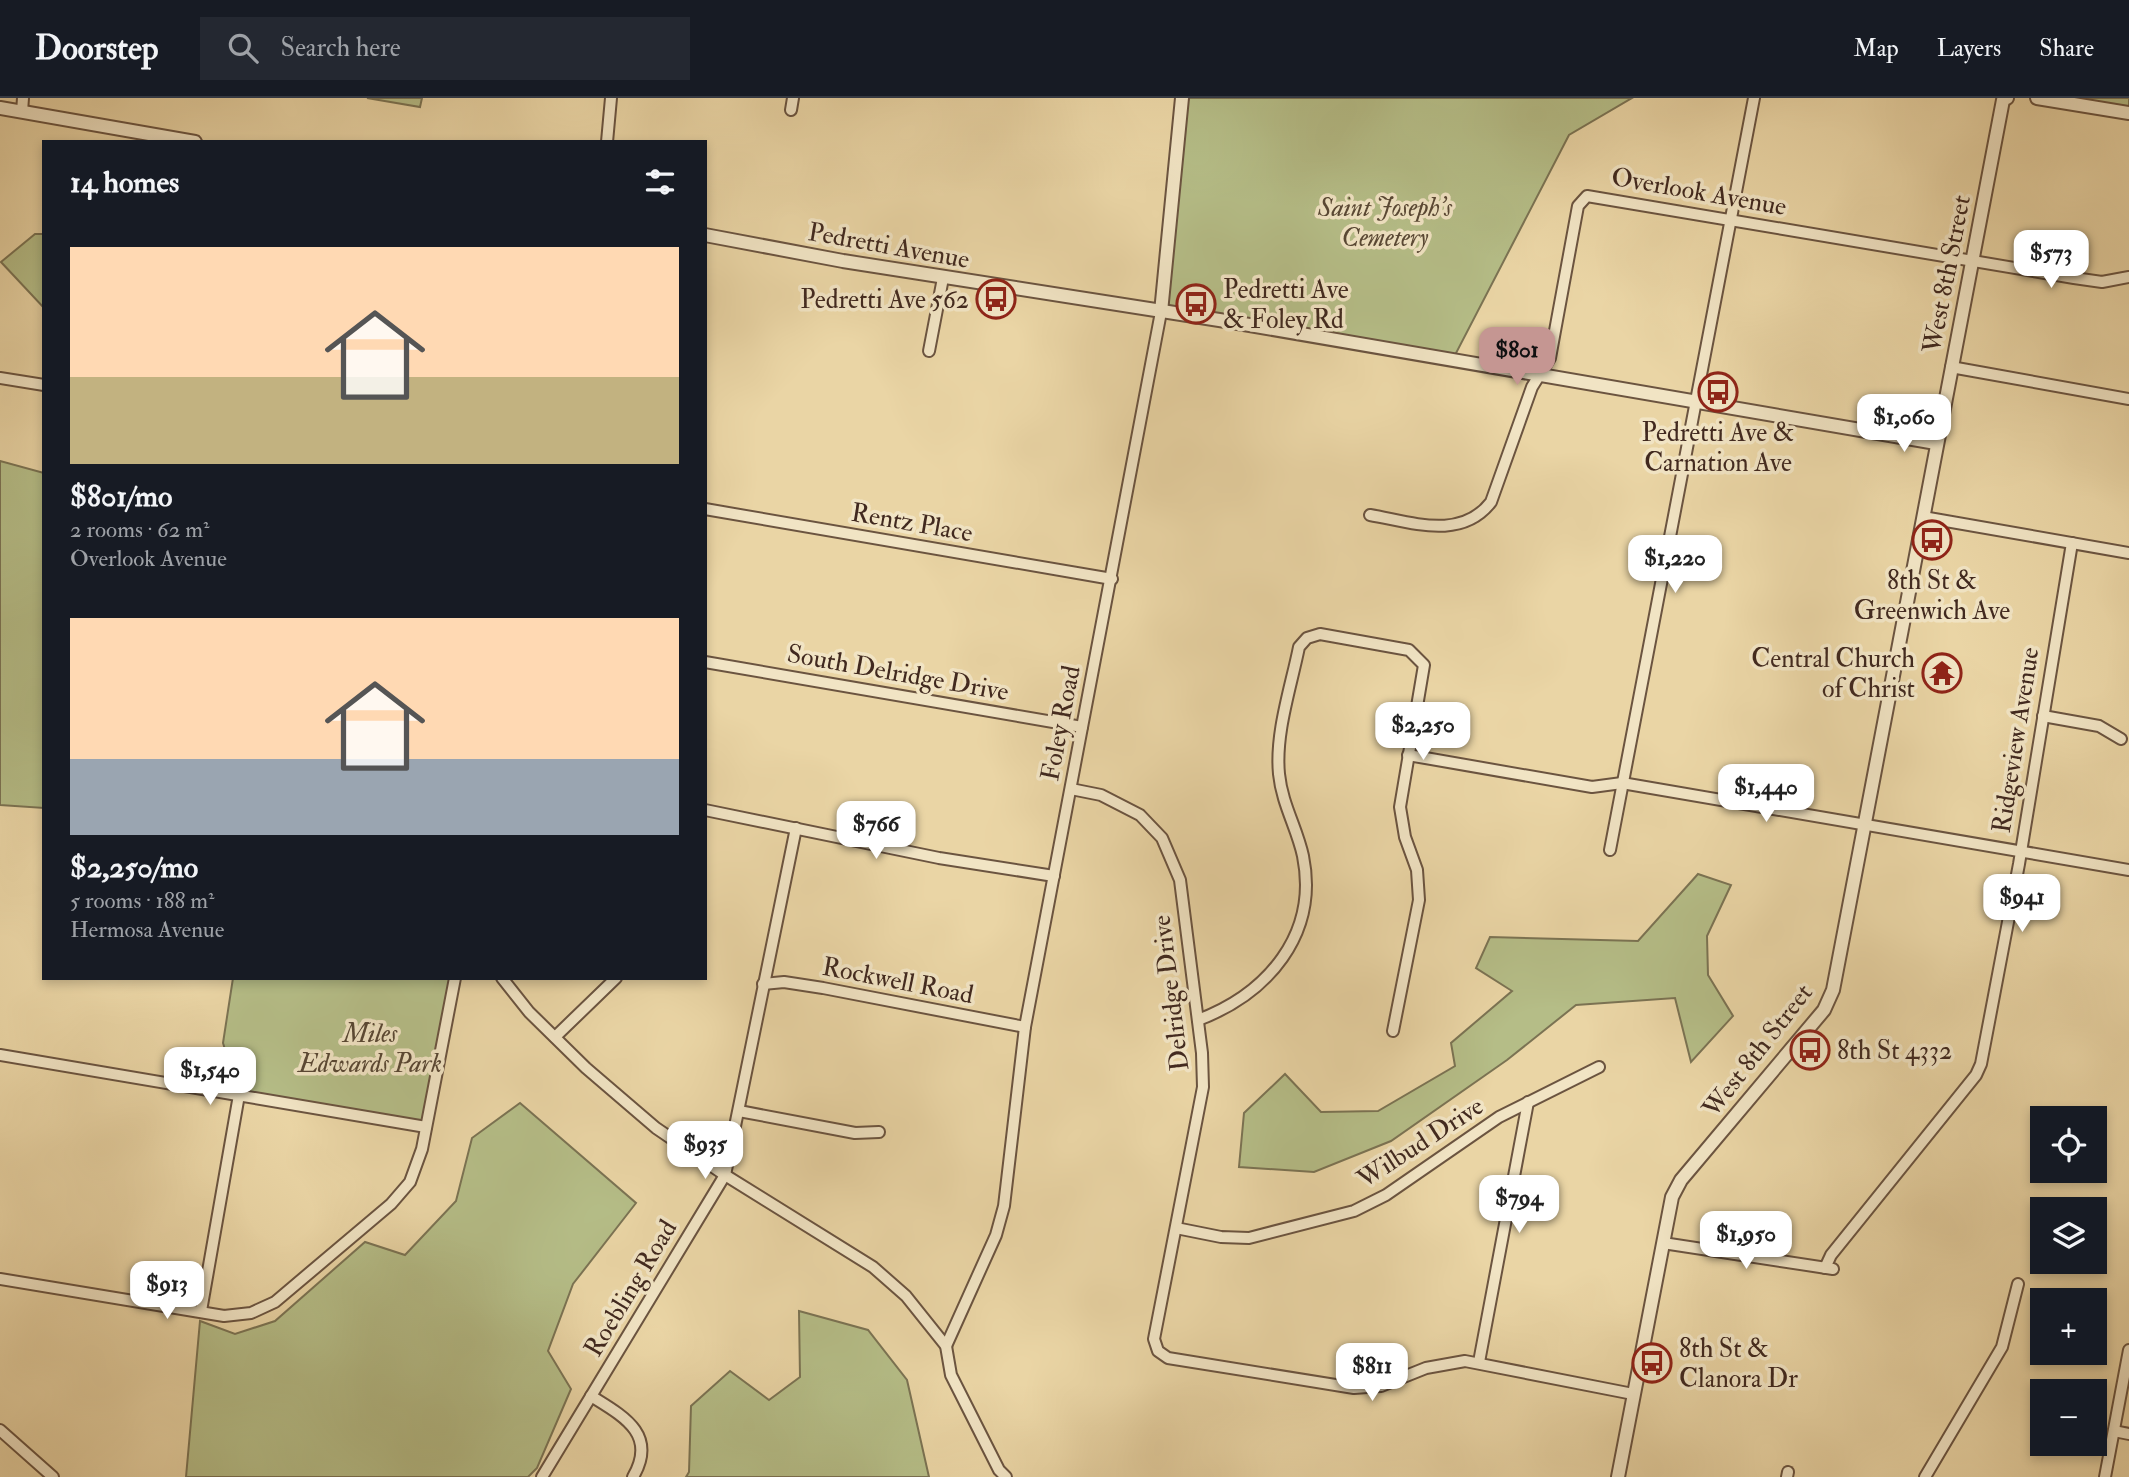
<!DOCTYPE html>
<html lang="en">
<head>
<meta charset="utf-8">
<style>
  :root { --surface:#171b24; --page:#242831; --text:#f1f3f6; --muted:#9ea1a6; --line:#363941; --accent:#c59692 }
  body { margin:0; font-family:"IM FELL Double Pica",serif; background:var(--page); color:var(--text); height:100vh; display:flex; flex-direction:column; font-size:26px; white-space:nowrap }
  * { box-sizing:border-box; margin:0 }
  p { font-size:23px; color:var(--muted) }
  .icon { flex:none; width:38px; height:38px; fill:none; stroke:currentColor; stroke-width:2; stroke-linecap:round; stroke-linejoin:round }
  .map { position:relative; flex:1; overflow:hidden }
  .sheet { position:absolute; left:42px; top:42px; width:665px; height:840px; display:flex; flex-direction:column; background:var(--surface); border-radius:0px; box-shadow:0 4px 10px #0003 }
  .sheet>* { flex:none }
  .buttons { position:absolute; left:2030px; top:1008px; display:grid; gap:14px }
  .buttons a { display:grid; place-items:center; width:77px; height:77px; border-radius:0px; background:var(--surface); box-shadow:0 4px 10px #0003; font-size:35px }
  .price { position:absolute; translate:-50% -60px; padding:0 16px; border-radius:14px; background:#fff; color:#222; font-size:23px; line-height:46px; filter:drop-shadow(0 2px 4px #0008) }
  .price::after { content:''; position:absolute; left:50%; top:42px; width:21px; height:16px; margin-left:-10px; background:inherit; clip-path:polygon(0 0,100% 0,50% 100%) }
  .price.selected { background:var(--accent); color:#111 }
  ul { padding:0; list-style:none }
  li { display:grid; align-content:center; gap:14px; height:371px; padding:0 28px }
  li span { display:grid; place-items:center; height:217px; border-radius:0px; color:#555 }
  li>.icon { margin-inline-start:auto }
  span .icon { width:126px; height:126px; fill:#fffc; stroke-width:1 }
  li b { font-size:30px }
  h2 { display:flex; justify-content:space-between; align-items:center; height:84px; padding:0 28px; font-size:30px }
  header { display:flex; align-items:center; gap:42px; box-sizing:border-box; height:98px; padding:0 35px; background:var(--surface); border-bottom:2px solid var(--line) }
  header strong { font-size:33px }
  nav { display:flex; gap:38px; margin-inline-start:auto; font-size:24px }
  .search { width:490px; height:63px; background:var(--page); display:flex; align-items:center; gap:18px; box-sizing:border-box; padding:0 24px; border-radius:0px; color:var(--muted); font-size:26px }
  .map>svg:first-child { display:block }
  .green { fill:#b5bd87; stroke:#7b7353; stroke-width:2 }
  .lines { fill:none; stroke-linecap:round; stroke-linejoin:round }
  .minor-casing { stroke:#6b5440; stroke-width:14 }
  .tertiary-casing { stroke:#6b5440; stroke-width:16 }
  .minor { stroke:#f1e4c4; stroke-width:10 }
  .tertiary { stroke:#f1e4c4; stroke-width:12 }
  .labels { text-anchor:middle; stroke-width:7; stroke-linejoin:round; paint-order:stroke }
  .street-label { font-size:26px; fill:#41291f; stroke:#f1e4c4 }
  .park-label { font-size:26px; font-style:italic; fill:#584734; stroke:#f1e4c4 }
  .poi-label { font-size:26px; fill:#41291f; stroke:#f1e4c4; text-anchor:start }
</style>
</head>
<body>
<header>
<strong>Doorstep</strong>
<div class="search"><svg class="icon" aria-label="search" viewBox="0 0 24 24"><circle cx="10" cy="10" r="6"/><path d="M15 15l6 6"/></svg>Search here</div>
<nav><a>Map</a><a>Layers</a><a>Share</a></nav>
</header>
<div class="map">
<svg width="2129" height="1379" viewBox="0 0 2129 1379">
  <rect width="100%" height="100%" fill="#ead5a5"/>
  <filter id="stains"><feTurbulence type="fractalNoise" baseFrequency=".00286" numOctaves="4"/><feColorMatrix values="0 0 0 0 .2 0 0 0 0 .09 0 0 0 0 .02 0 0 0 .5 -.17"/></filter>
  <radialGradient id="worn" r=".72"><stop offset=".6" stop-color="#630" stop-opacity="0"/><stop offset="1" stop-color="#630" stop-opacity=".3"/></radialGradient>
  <g class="green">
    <polygon points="367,0 422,0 420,9"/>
    <polygon points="1182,0 1632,0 1569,37 1453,261 1161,214"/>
    <polygon points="2037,0 2129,0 2129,15"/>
    <polygon points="35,136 44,136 44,210 1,164"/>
    <polygon points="0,363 44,375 44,710 0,707"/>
    <polygon points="1698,776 1731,787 1707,838 1708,877 1733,918 1691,964 1675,900 1576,907 1507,962 1391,1043 1314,1074 1239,1069 1244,1015 1285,976 1321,1014 1378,1013 1455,968 1451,945 1512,893 1476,870 1490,839 1638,843"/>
    <polygon points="233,880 455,880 426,1029 239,997 238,976 232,974 223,945"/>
    <polygon points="520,1005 636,1105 573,1186 548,1253 571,1291 537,1370 528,1379 186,1379 200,1223 235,1236 275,1223 365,1144 405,1157 456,1103 472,1040"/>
    <polygon points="799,1213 868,1232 907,1282 929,1379 686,1379 689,1374 691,1308 730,1273 769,1302 800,1279"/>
  </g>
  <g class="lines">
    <g class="minor-casing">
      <g id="minor">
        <polyline points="791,12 793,0"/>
        <polyline points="22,14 23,0"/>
        <polyline points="607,44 611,0"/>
        <polyline points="929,253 943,180"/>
        <polyline points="1951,269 2129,301"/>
        <polyline points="0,280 44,287"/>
        <polyline points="705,411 1112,481"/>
        <path d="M1370,417C1411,424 1461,443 1491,404L1532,289L1550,260L1578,108L1587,98L2074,180L2102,184L2129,179"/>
        <polyline points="1923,419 2129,455"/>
        <polyline points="705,564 1082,629"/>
        <polyline points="2043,618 2099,628 2121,641"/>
        <polyline points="1408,657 1592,689 1622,685 2129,772"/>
        <polyline points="1071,691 1101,697 1140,717 1162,740 1180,782 1202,955 1203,989 1154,1241 1158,1253 1168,1260 1354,1290 1381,1288 1426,1270 1465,1263 1633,1296"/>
        <polyline points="705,712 939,760 1054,778"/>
        <polyline points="1610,752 1754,0"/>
        <polyline points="502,880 529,914 586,970 656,1030 725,1077 873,1169 906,1198 946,1248 951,1277 999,1372 1006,1379"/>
        <polyline points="763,886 784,884 823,890 1025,929"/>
        <path d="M1198,922C1267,896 1319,837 1303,758C1297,730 1282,706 1279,676C1275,635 1291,589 1299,549L1307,540L1320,536L1409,552L1424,567L1400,709L1405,739L1417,772L1419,802L1393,933"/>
        <polyline points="555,939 616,880"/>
        <polyline points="0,957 426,1029"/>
        <polyline points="739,1013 855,1035 879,1034"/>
        <polyline points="1176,1130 1221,1139 1249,1140 1354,1113 1386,1097 1499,1019 1599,969"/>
        <polyline points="1663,1145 1833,1171"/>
        <polyline points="1825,1170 1831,1157 1976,977 1981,966 2019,766 2072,445"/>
        <polyline points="0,1181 224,1218 251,1215 275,1204 391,1106 410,1084 422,1051 455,880"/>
        <polyline points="201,1213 239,997"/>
        <polyline points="946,1248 996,1137 1004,1108 1025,929 1161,214"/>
        <polyline points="1479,1264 1528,1004"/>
        <path d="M591,1298C623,1318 658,1336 633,1379"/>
        <polyline points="0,1332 53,1379"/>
        <polyline points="2114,1333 2129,1336"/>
        <polyline points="542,1379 725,1077 796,730"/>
        <polyline points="1787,1379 1788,1374"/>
        <polyline points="1925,1379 2002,1249 2018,1186"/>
        <polyline points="2105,1379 2129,1252"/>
      </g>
    </g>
    <g class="tertiary-casing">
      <g id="tertiary">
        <polyline points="2037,0 2129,15"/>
        <polyline points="0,10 195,44"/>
        <polyline points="705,137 843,163 1232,224 1936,345"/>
        <polyline points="1161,214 1182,0"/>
        <polyline points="1618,1379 1672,1099 1681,1082 1824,912 1833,892 2003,2 2007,0"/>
      </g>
    </g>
    <use href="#minor" class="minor"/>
    <use href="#tertiary" class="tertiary"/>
  </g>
  <defs>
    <g id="bus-ring" transform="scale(2.0125)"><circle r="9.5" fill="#f1e4c4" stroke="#8f2418" stroke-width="1.5"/><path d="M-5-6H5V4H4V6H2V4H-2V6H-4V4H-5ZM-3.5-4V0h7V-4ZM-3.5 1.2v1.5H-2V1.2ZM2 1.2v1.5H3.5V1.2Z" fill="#8f2418"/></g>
    <g id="temple-ring" transform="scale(2.0125)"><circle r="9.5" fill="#f1e4c4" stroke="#8f2418" stroke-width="1.5"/><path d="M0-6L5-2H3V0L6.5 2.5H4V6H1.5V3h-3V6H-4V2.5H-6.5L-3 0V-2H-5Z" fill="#8f2418"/></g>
  </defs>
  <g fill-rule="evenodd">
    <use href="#bus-ring" x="996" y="201"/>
    <use href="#bus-ring" x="1196" y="206"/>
    <use href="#bus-ring" x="1718" y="294"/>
    <use href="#bus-ring" x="1932" y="442"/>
    <use href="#temple-ring" x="1942" y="575"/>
    <use href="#bus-ring" x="1810" y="952"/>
    <use href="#bus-ring" x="1652" y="1265"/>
  </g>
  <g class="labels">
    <g class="street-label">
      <text transform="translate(1699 93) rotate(10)" y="9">Overlook Avenue</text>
      <text transform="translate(889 147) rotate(10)" y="9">Pedretti Avenue</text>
      <text transform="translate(1946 176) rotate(-79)" y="9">West 8th Street</text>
      <text transform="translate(912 424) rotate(10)" y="9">Rentz Place</text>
      <text transform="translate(898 574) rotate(10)" y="9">South Delridge Drive</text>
      <text transform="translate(1060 625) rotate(-79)" y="9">Foley Road</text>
      <text transform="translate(2015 642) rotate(-81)" y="9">Ridgeview Avenue</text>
      <text transform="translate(898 882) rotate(11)" y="9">Rockwell Road</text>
      <text transform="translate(1170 895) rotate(-97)" y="9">Delridge Drive</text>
      <text transform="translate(1757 952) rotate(-52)" y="9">West 8th Street</text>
      <text transform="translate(1420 1044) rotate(-33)" y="9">Wilbud Drive</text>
      <text transform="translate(630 1190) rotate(-59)" y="9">Roebling Road</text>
    </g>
    <g class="park-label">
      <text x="1385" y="118">Saint Joseph’s<tspan x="1385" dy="30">Cemetery</tspan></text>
      <text x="370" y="944">Miles<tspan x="370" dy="30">Edwards Park</tspan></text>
    </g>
    <g class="poi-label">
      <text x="1223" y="200">Pedretti Ave<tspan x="1223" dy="30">&amp; Foley Rd</tspan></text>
      <text x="969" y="210" text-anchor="end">Pedretti Ave 562</text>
      <text x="1718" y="343" text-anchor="middle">Pedretti Ave &amp;<tspan x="1718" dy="30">Carnation Ave</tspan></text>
      <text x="1932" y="491" text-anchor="middle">8th St &amp;<tspan x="1932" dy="30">Greenwich Ave</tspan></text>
      <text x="1915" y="569" text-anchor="end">Central Church<tspan x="1915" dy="30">of Christ</tspan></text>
      <text x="1837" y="961">8th St 4332</text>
      <text x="1679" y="1259">8th St &amp;<tspan x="1679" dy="30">Clanora Dr</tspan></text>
    </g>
  </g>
  <rect width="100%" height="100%" filter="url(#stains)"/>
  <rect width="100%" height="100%" fill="url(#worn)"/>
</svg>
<div class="buttons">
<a><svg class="icon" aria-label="locate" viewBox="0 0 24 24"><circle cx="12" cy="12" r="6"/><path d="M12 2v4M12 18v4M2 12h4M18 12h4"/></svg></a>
<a><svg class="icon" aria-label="layers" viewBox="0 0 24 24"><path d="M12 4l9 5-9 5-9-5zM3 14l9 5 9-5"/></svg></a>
<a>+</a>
<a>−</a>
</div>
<b class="price" style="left:2051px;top:192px">$573</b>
<b class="price selected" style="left:1517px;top:289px">$801</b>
<b class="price" style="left:1904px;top:356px">$1,060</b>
<b class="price" style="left:1675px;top:497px">$1,220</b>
<b class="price" style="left:1423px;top:664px">$2,250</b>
<b class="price" style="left:1766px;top:726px">$1,440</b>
<b class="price" style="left:876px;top:763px">$766</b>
<b class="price" style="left:2022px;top:836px">$941</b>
<b class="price" style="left:210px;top:1009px">$1,540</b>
<b class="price" style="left:705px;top:1083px">$935</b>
<b class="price" style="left:1519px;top:1137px">$794</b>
<b class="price" style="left:1746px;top:1173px">$1,950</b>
<b class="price" style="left:167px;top:1223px">$913</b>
<b class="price" style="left:1372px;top:1305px">$811</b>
<section class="sheet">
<h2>14 homes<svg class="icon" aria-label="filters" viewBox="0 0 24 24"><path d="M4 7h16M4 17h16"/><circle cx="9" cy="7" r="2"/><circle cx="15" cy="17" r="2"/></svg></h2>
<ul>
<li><span style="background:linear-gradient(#ffd9b3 60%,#c2b280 0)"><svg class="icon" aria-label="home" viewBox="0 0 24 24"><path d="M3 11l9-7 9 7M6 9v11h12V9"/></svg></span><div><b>$801/mo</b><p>2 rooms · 62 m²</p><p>Overlook Avenue</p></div></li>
<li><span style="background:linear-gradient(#ffd9b3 65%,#9aa5b1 0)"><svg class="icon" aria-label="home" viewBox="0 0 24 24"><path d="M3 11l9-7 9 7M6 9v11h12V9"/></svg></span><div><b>$2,250/mo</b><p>5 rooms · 188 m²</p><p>Hermosa Avenue</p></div></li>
</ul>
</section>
</div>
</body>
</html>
